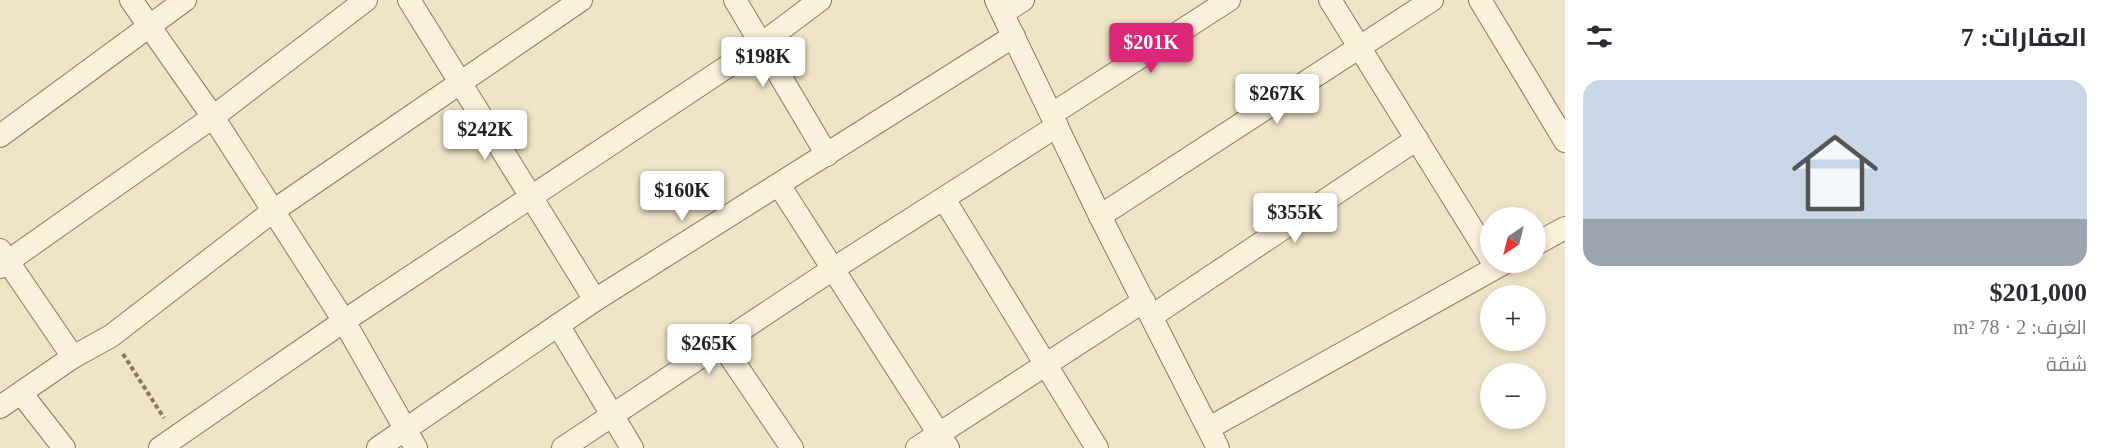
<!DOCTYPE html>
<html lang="ar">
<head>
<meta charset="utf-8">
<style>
  :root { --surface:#fff; --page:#f7f7f7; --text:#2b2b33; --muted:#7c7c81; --accent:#db2777 }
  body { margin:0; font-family:"Times New Roman",Cairo,serif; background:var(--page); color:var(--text); direction:rtl; height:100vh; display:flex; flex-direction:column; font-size:22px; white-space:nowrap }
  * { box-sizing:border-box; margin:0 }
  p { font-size:20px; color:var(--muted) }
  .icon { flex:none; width:33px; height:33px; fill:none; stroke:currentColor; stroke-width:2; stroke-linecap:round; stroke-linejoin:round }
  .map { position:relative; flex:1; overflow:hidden; direction:ltr }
  .panel { display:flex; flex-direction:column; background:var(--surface); width:540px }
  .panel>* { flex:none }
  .needle { width:39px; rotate:215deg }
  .buttons { position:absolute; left:1480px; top:207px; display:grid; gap:12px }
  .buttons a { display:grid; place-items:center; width:66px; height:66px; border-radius:50%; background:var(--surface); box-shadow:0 3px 9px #0003; font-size:30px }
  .price { position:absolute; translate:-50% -51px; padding:0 14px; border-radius:6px; background:#fff; color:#222; font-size:20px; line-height:39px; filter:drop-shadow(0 2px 3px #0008) }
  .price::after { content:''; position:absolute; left:50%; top:36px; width:18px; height:14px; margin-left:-9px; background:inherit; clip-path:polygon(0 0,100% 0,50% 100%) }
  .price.active { background:var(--accent); color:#fff }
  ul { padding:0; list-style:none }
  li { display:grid; align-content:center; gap:12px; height:318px; padding:0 18px }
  li span { display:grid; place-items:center; height:186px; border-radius:18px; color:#555 }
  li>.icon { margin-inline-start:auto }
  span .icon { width:108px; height:108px; fill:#fffc; stroke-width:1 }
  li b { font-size:26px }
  h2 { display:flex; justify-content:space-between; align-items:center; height:72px; padding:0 18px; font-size:26px }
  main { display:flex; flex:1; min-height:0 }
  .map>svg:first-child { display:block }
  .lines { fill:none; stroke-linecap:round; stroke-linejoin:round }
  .street-casing { stroke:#8d765c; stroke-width:24 }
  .path { stroke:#8d765c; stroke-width:4; stroke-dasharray:4.5 3; stroke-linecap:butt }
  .street { stroke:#faf1dc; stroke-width:22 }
</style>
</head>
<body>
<main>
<section class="panel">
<h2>العقارات: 7<svg class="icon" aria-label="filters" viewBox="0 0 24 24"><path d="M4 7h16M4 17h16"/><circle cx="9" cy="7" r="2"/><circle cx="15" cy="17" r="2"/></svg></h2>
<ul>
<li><span style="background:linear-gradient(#c9d6e8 75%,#9aa5b1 0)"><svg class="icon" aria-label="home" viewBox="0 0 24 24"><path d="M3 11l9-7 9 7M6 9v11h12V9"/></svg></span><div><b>$201,000</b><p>الغرف: 2 · 78 m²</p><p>شقة</p></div></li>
</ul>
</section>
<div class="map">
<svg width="1565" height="448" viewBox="0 0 1565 448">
  <rect width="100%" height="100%" fill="#f0e4c8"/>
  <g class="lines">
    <g class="street-casing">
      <g id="street">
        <polyline points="131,0 213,117 344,321 416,448"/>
        <polyline points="409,0 595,300"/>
        <polyline points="735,0 827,155"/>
        <polyline points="996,0 1100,216 1218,448"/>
        <polyline points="1330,0 1491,259"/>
        <polyline points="1480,0 1565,141"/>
        <polyline points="1003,13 1023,0"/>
        <polyline points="1052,114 1229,0"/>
        <polyline points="0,136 185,0"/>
        <polyline points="779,185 948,448"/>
        <polyline points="944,199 1097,448"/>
        <polyline points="1100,216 1432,0"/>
        <polyline points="1536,244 1565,228"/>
        <polyline points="0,250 73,357"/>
        <polyline points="0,267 213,117 366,0"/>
        <polyline points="1152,316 1417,139"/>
        <polyline points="558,325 632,448"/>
        <polyline points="721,343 792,448"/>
        <polyline points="21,393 64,448"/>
        <polyline points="0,407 73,357 111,336 273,211 581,0"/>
        <polyline points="1209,428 1506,262"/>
        <polyline points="160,448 344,321 760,45 820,0"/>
        <polyline points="378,448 595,300 1014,36"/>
        <polyline points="563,448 833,269 1057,126"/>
        <polyline points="917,448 1144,301"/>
      </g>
    </g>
    <polyline class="path" points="123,354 164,418"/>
    <use href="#street" class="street"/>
  </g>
</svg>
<div class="buttons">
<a><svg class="needle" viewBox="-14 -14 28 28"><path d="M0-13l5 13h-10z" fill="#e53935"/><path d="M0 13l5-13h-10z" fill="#7c7c81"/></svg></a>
<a>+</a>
<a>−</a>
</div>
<b class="price active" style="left:1151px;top:74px">$201K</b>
<b class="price" style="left:763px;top:88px">$198K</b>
<b class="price" style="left:1277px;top:125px">$267K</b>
<b class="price" style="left:485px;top:161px">$242K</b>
<b class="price" style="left:682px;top:222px">$160K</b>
<b class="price" style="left:1295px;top:244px">$355K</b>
<b class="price" style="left:709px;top:375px">$265K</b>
</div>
</main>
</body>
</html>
